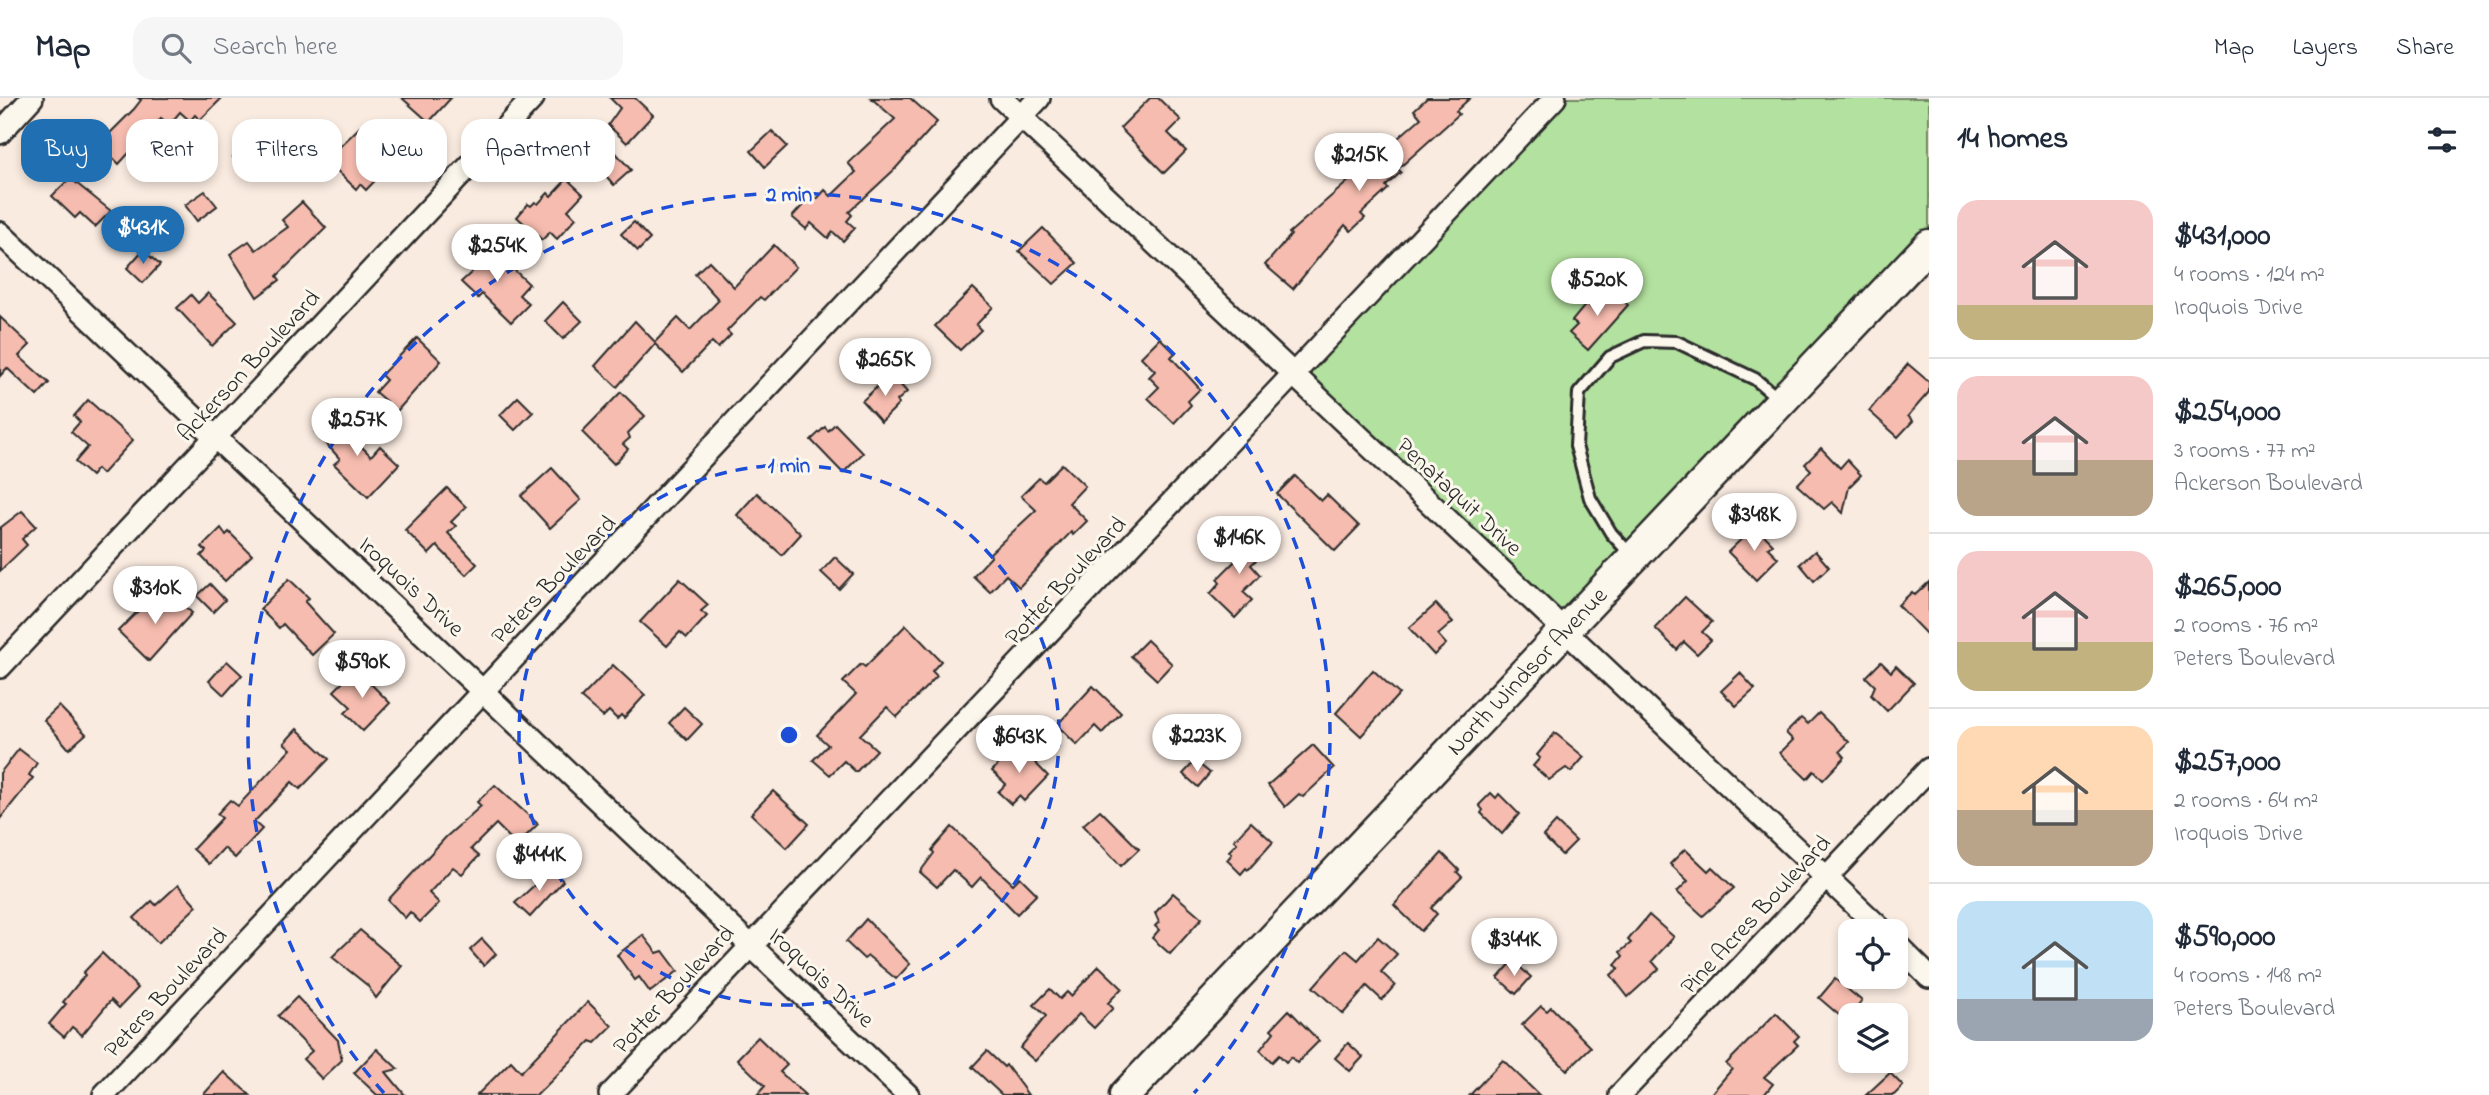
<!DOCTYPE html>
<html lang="en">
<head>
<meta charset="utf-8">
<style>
  :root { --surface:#fff; --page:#f6f6f7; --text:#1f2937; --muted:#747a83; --line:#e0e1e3; --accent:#1f6fb2 }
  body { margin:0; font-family:"Indie Flower",sans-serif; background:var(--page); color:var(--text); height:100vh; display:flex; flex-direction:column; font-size:26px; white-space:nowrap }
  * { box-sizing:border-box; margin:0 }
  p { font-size:23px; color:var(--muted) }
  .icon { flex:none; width:38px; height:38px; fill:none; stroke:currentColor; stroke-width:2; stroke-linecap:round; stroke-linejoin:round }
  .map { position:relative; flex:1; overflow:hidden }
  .details { display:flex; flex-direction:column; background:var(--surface); width:560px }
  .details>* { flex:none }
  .hud { position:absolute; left:21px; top:21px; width:665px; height:63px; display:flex; gap:14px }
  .buttons { position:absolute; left:1838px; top:821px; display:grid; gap:14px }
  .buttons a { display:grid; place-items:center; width:70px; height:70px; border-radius:14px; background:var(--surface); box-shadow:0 4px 10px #0003; font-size:35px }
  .price { position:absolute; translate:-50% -60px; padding:0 16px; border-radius:24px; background:#fff; color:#222; font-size:23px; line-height:46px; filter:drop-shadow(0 2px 4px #0008) }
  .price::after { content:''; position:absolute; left:50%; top:42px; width:21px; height:16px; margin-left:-10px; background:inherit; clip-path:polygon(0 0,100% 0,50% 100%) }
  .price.active { background:var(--accent); color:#fff }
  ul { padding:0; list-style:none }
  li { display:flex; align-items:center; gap:21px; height:175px; padding:0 28px }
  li+li { border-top:2px solid var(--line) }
  li span { display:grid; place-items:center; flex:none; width:196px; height:140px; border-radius:21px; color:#555 }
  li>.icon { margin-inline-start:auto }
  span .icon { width:84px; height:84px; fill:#fffc; stroke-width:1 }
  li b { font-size:30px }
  h2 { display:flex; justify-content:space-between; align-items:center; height:84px; padding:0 28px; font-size:30px }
  .chip { padding:0 24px; border-radius:21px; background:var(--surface); box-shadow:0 4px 10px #0003; font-size:24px; line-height:63px }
  .chip.active { background:var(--accent); color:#fff }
  header { display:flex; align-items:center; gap:42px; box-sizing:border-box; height:98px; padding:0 35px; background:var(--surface); border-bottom:2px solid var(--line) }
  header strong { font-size:33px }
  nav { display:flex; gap:38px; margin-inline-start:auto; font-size:24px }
  .search { width:490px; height:63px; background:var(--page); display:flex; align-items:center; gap:18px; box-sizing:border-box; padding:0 24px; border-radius:21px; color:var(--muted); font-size:26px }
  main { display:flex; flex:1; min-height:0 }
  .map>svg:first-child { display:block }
  .green { fill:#b3e19f; stroke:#6f8665; stroke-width:2 }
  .building { fill:#f6bcaf; stroke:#2b2b2b; stroke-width:2 }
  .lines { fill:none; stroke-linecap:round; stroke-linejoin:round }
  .lane-casing { stroke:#2b2b2b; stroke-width:16 }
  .street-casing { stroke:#2b2b2b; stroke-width:26 }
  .secondary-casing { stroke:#2b2b2b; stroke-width:35 }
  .lane { stroke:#fbf7ec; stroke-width:10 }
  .street { stroke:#fbf7ec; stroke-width:21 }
  .secondary { stroke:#fbf7ec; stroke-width:30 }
  .ring { fill:none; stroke:#1d4ed8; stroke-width:3.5; stroke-dasharray:12 9 }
  .labels { text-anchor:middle; stroke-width:6; stroke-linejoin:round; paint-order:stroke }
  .street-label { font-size:24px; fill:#2b2b2b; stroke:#fbf7ec }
  .centre { fill:#1d4ed8; stroke:#fbf7ec; stroke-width:3.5 }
  .ring-label { font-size:21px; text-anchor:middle; font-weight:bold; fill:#1d4ed8; stroke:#fbf7ec; stroke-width:6; stroke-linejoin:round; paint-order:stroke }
</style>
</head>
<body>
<header>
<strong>Map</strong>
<div class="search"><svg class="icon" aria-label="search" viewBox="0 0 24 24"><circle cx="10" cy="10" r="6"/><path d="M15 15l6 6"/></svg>Search here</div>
<nav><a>Map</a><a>Layers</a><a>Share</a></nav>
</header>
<main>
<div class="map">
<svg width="1929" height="997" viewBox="0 0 1929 997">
  <rect width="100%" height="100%" fill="#faebe0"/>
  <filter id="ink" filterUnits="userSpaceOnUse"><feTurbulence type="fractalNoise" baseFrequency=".0143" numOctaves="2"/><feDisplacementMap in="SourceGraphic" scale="14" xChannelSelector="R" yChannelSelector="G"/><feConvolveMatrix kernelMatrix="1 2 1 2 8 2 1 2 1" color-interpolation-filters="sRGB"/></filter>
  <g filter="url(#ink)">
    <polygon class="green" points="1555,0 1929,0 1929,148 1565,533 1295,275"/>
    <g class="building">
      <polygon points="138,0 222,0 200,22 195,17 190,23 180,14 169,27 161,20 119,66 99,46 134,11 141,2"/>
      <polygon points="402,0 451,0 429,24"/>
      <polygon points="610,0 635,0 653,17 627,45 608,27 620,10"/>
      <polygon points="871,0 910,0 937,24 895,71 849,114 852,117 847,123 855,130 843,143 833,134 828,140 811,125 806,131 792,119 812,97 817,101 825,92 831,98 856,74 848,65 895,21"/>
      <polygon points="1150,0 1158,0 1181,22 1168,35 1186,53 1164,75 1120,30"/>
      <polygon points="1427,0 1470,0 1456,13 1459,16 1398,71 1401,74 1386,88 1388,91 1361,116 1365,120 1351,133 1345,127 1293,191 1265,167 1291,137 1289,135 1421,20 1414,12"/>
      <polygon points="361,28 391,58 385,62 390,67 366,92 360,86 356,91 326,62"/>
      <polygon points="772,33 787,48 765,69 751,53"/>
      <polygon points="245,46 259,58 246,72 233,59"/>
      <polygon points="616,55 631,72 614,87 599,70"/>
      <polygon points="70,80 111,113 95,129 80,115 75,120 52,98"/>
      <polygon points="567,81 583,96 568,112 576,120 557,141 550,134 542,142 517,119 528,106 531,108 535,104 538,106 548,95 551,98"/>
      <polygon points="205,93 217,108 197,123 185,107"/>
      <polygon points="302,104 326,130 277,178 280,182 257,199 230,156 249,143 256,152 288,129 282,122"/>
      <polygon points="634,124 650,141 638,153 621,136"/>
      <polygon points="1043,130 1077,165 1054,186 1019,153"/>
      <polygon points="774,147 796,169 764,202 760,199 727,233 731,237 718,250 712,244 683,274 655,246 617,289 595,268 635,223 655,244 678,220 690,232 719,202 695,176 709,163 734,189"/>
      <polygon points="489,148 529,186 519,197 529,206 511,224 482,196 478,200 461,184 473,173 469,169"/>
      <polygon points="143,152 160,167 143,185 127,170"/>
      <polygon points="973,190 993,209 976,227 981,232 960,252 935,228"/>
      <polygon points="1608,190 1628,207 1588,252 1569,235 1577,227 1572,223 1587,205 1591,209"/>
      <polygon points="208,195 237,224 212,248 177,210 191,197 198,205"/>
      <polygon points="563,204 582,223 563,241 545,223"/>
      <polygon points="0,219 30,247 19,258 49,285 37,298 7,270 0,278"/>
      <polygon points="417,240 441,263 397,313 375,294 386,282 381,277"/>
      <polygon points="1160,240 1175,255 1171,259 1200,291 1188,303 1191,307 1174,325 1148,300 1159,289 1149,279 1155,273 1141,259"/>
      <polygon points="1908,266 1929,284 1929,294 1908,318 1913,323 1898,339 1869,313"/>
      <polygon points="891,276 907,294 897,303 899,306 881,324 862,303"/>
      <polygon points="621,294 645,318 628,335 630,340 623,346 628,351 614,366 582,334"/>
      <polygon points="518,299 533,314 515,332 500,317"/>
      <polygon points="88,302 133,342 102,376 97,371 91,378 75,364 88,349 71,334 80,324 74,318"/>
      <polygon points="332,319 371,358 380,348 399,366 368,399 334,366 340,361 315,333"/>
      <polygon points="835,326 863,355 843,375 811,342 825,329 828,333"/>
      <polygon points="1821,350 1840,370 1847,362 1861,377 1849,389 1843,415 1832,404 1824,411 1797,387 1811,372 1805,366"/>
      <polygon points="1062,366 1085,388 1069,405 1087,423 1073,437 1071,434 1019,489 1006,477 990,494 973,478 991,459 990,455 1036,412 1021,398 1039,380 1044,384"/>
      <polygon points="552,370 581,402 550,430 521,398"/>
      <polygon points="1295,378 1321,403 1327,397 1359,428 1335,453 1277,396"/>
      <polygon points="447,390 466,409 451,424 456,428 448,435 477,466 466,477 437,448 429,456 405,432"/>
      <polygon points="757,395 801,436 782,457 737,417"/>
      <polygon points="22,413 36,428 22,441 27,447 0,473 0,430"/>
      <polygon points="1755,428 1773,446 1768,450 1778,460 1756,482 1728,454"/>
      <polygon points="221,430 226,437 229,434 252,457 225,483 201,458 206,453 202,449"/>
      <polygon points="1247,433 1266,452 1251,467 1260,477 1243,494 1252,502 1235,520 1210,496 1220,485 1217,481 1239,459 1230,450"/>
      <polygon points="1815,453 1829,469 1814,483 1800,466"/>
      <polygon points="835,459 853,476 839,491 821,474"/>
      <polygon points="289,481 309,500 305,504 334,536 312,557 283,526 279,530 260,511"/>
      <polygon points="680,481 708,507 701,513 707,518 687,540 680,534 667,548 640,524"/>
      <polygon points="1929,484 1929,539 1898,507 1912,494 1915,497"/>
      <polygon points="210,486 225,502 213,514 197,498"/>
      <polygon points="172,496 192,515 149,563 118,533 149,502 158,511"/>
      <polygon points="1685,499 1712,524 1702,534 1711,542 1697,556 1684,544 1677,552 1655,530"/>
      <polygon points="1436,506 1453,524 1438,537 1446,546 1434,557 1409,530"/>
      <polygon points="906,527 941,563 932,573 937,578 897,619 887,609 860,637 877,652 856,674 844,663 830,677 813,662 828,647 817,637 856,596 843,584 861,566 865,569"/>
      <polygon points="1147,542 1172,566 1157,582 1131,558"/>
      <polygon points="227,563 242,577 224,597 209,583"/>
      <polygon points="1881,564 1891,574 1896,568 1914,585 1887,613 1871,597 1875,588 1866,579"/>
      <polygon points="613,567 645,597 624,620 621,617 617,621 609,613 603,619 581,600"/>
      <polygon points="356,571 390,605 363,633 345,615 351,609 334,593"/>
      <polygon points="1373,572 1399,596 1361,638 1336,615"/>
      <polygon points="1740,575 1755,591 1736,608 1721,593"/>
      <polygon points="1093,588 1121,615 1102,635 1095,628 1077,647 1057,627"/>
      <polygon points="59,608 86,636 69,651 44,622"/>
      <polygon points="684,609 702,626 687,642 669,625"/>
      <polygon points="1819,615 1849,644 1840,653 1845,659 1823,682 1814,673 1807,681 1780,655 1793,642 1786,635 1801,620 1808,626"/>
      <polygon points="297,631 329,661 300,691 292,684 254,724 262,731 235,760 224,750 209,766 193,751 222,720 217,716 230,702 238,708 291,651 284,645"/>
      <polygon points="1555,635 1584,659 1571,674 1566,670 1549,682 1533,668 1540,660 1537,657"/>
      <polygon points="1018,647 1048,678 1024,703 1019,698 1011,706 998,694 1006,686 992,673"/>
      <polygon points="1313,647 1334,670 1303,699 1299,696 1285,709 1268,687"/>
      <polygon points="19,651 37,665 29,677 33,680 0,721 0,675"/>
      <polygon points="1195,663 1210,675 1198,689 1183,676"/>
      <polygon points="495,687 538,726 517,747 496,726 471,751 479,758 462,776 453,769 429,795 439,805 420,824 410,814 405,820 388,802 446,739 481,708 477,704"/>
      <polygon points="773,693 809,726 787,750 751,716"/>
      <polygon points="1491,695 1496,700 1499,696 1519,716 1502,736 1481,715 1483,712 1479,707"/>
      <polygon points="1100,712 1139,751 1121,768 1083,727"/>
      <polygon points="1251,724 1273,744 1248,772 1246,770 1241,776 1227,762 1232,756 1229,753 1237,745 1234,742"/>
      <polygon points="1556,724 1576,743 1562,757 1543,738"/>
      <polygon points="952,729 1013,786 1020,779 1037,796 1017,816 981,779 972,789 953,772 937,789 920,774 934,755 932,752"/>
      <polygon points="1685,751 1708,773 1712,769 1734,790 1703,818 1677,794 1688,783 1670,766"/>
      <polygon points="1442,755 1459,772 1457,774 1462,779 1431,810 1437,816 1421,833 1394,807"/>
      <polygon points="552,771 563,783 530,819 515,805"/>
      <polygon points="178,787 197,808 158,845 134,820 152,803 156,807"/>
      <polygon points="1173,795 1202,820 1170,856 1152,840 1159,832 1155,828 1159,824 1155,815"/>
      <polygon points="1649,817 1674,839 1652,863 1659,871 1628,899 1611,877 1619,870 1615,867 1623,858 1620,854 1631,845 1628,842"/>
      <polygon points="866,821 910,866 896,881 868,858 864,861 846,844"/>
      <polygon points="360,832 402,868 376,900 367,887 332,859"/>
      <polygon points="643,837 657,855 663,853 678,873 650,894 639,879 635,882 617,857"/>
      <polygon points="1378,839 1397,856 1381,874 1395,887 1382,902 1367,888 1343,916 1313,889 1346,852 1358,862"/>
      <polygon points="482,841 496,856 484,868 470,852"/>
      <polygon points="102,855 138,890 119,910 111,902 82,937 72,929 64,939 49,926 66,906 63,904 85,877 83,875"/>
      <polygon points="1513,863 1531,879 1516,896 1498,880"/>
      <polygon points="1099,868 1122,890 1108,905 1113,910 1094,930 1079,916 1035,963 1020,950 1046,918 1034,907 1050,891 1060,901 1067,894 1071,898"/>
      <polygon points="1835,881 1862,903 1846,923 1819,900"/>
      <polygon points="297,899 338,942 342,962 322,981 303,961 312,953 278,918"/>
      <polygon points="588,904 612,928 595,945 591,943 537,997 477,997 511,963 521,974"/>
      <polygon points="1541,908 1547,913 1551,909 1591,949 1567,972 1522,927"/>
      <polygon points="1289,912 1319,943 1297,965 1291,959 1286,964 1279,957 1272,964 1260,952 1274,934 1271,931"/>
      <polygon points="1776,915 1799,938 1794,943 1798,947 1764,979 1773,986 1764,997 1710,997 1732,971 1726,966"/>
      <polygon points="758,939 787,967 780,974 805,997 757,997 765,988 737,961"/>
      <polygon points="1348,945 1363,959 1350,973 1335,960"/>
      <polygon points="377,951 398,971 386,974 405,997 377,997 354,975"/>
      <polygon points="987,953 1004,969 1006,967 1028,997 1002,997 972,969"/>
      <polygon points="1503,962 1539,997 1470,997"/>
      <polygon points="224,974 250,997 203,997"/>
      <polygon points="1890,975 1903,988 1894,997 1866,997"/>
    </g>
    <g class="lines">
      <g class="lane-casing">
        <polyline id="lane" points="1632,458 1611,435 1590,400 1576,348 1579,295 1610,259 1644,243 1677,244 1755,281 1779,301"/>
      </g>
      <g class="street-casing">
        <g id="street">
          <polyline points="1001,0 1883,833"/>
          <polyline points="0,35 32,0"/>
          <polyline points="0,135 908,997"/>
          <polyline points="0,569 533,0"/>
          <polyline points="1895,845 1929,879"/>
          <polyline points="104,997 1039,0"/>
          <polyline points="610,997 1555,0"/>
          <polyline points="1620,997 1929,671"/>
        </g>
      </g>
      <g class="secondary-casing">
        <g id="secondary">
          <path id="s1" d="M1125,997L1929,147"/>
        </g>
      </g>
      <use href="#lane" class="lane"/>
      <use href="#street" class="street"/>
      <use href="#secondary" class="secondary"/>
    </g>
  </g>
  <g class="ring">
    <circle cx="789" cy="637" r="270"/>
    <path d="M384 995A541 541 0 1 1 1194 995"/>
  </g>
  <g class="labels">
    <g class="street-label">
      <text transform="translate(248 267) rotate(-47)" y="8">Ackerson Boulevard</text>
      <text transform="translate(1460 398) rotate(43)" y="8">Penataquit Drive</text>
      <text transform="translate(553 481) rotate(-46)" y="8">Peters Boulevard</text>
      <text transform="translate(1065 482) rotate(-47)" y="8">Potter Boulevard</text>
      <text transform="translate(412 488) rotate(43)" y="8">Iroquois Drive</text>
      <text dy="8" stroke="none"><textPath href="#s1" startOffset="584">North Windsor Avenue</textPath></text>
      <text transform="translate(1755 816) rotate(-47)" y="8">Pine Acres Boulevard</text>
      <text transform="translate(822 879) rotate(43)" y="8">Iroquois Drive</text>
      <text transform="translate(673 891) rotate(-47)" y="8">Potter Boulevard</text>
      <text transform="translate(165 894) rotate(-47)" y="8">Peters Boulevard</text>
    </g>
  </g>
  <circle cx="789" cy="637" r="10" class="centre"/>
  <g class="ring-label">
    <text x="789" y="103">2 min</text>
    <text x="789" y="374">1 min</text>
  </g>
</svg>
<div class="buttons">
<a><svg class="icon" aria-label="locate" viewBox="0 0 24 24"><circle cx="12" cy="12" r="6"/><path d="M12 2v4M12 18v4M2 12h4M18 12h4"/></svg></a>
<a><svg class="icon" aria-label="layers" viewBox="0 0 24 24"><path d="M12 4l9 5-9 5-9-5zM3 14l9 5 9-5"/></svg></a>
</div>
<b class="price" style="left:1359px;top:95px">$215K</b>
<b class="price active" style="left:143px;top:168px">$431K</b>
<b class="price" style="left:497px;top:186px">$254K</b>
<b class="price" style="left:1597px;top:220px">$520K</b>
<b class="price" style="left:885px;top:300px">$265K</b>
<b class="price" style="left:357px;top:360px">$257K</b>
<b class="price" style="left:1754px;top:455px">$348K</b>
<b class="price" style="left:1239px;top:478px">$146K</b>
<b class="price" style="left:155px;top:528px">$310K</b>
<b class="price" style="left:362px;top:602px">$590K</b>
<b class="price" style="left:1197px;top:676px">$223K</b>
<b class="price" style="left:1019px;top:677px">$643K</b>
<b class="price" style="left:539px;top:795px">$444K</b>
<b class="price" style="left:1514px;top:880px">$344K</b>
<div class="hud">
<a class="chip active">Buy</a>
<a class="chip">Rent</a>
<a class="chip">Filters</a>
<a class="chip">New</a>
<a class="chip">Apartment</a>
</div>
</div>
<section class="details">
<h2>14 homes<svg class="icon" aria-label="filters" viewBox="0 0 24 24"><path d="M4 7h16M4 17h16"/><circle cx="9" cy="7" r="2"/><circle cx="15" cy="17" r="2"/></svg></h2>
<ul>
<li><span style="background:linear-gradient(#f6c9c9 75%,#c2b280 0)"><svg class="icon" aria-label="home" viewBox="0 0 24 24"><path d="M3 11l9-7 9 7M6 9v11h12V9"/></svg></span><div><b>$431,000</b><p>4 rooms · 124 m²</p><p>Iroquois Drive</p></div></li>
<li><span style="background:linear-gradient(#f6c9c9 60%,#b9a48a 0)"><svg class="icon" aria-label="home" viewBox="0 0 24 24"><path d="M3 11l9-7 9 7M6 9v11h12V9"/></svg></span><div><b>$254,000</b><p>3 rooms · 77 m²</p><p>Ackerson Boulevard</p></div></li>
<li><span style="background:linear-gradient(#f6c9c9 65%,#c2b280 0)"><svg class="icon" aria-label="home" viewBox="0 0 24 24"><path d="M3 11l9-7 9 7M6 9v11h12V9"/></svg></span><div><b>$265,000</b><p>2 rooms · 76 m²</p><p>Peters Boulevard</p></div></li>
<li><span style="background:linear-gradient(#ffd9b3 60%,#b9a48a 0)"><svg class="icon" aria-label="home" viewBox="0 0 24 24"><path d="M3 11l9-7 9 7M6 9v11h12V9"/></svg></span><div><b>$257,000</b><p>2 rooms · 64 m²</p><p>Iroquois Drive</p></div></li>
<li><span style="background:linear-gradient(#bfe0f5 70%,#9aa5b1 0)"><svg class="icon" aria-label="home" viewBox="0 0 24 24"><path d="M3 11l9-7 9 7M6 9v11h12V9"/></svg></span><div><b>$590,000</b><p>4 rooms · 148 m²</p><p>Peters Boulevard</p></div></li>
</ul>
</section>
</main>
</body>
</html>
